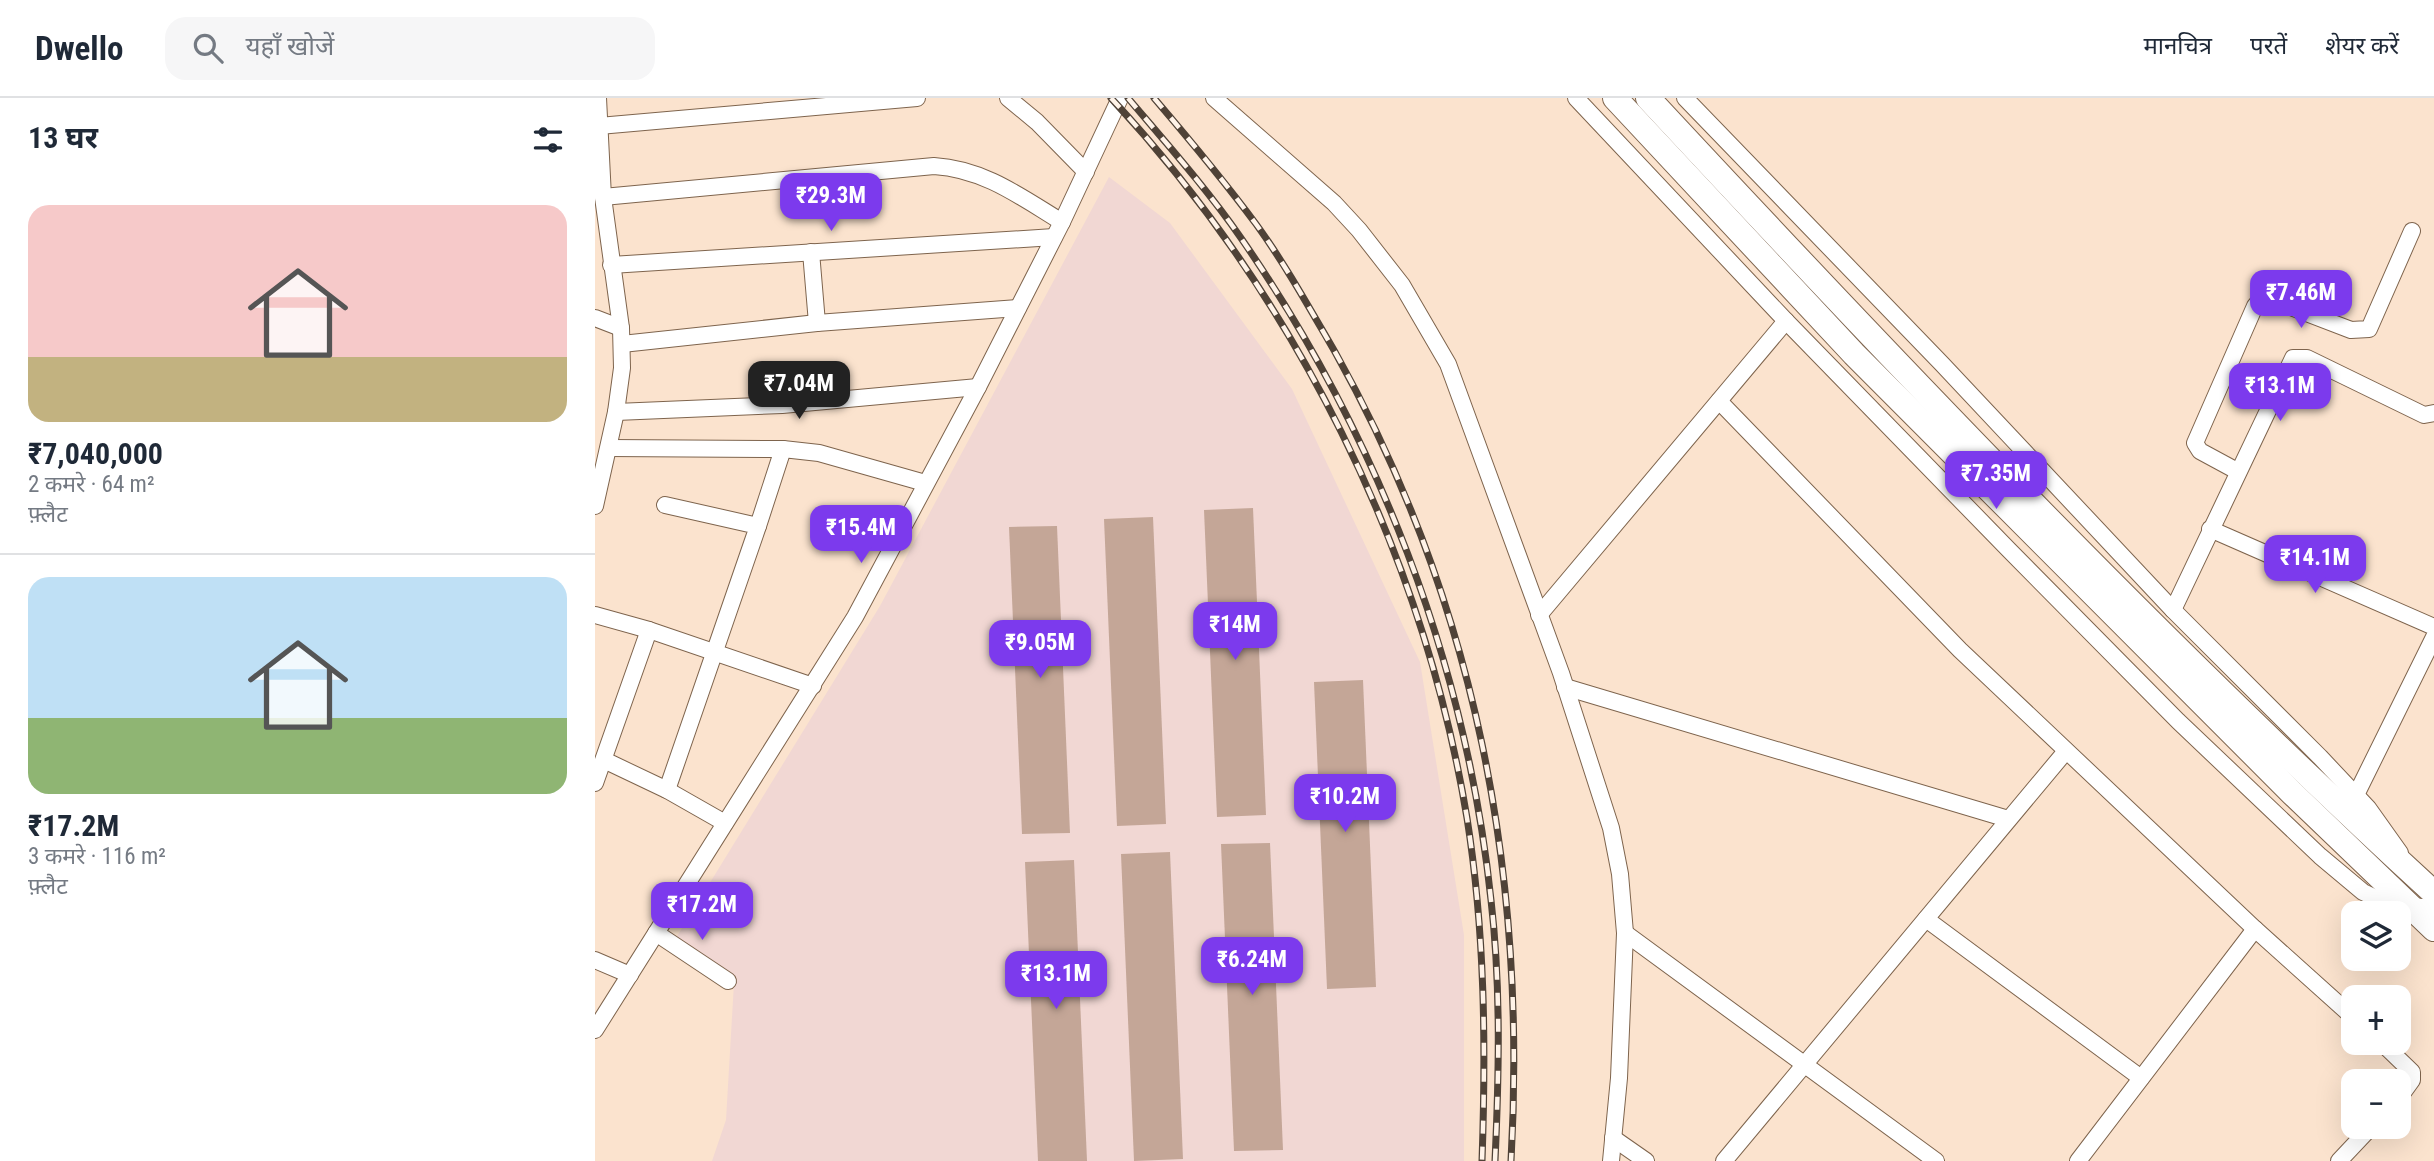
<!DOCTYPE html>
<html lang="hi">
<head>
<meta charset="utf-8">
<style>
  :root { --surface:#fff; --page:#f6f6f7; --text:#1f2937; --muted:#747a83; --line:#e0e1e3; --accent:#7c3aed }
  body { margin:0; font-family:"Roboto Condensed","Noto Sans Devanagari",sans-serif; background:var(--page); color:var(--text); height:100vh; display:flex; flex-direction:column; font-size:26px; white-space:nowrap }
  * { box-sizing:border-box; margin:0 }
  p { font-size:23px; color:var(--muted) }
  .icon { flex:none; width:38px; height:38px; fill:none; stroke:currentColor; stroke-width:2; stroke-linecap:round; stroke-linejoin:round }
  .map { position:relative; flex:1; overflow:hidden }
  .sheet { display:flex; flex-direction:column; background:var(--surface); width:595px }
  .sheet>* { flex:none }
  .tools { position:absolute; left:1746px; top:803px; display:grid; gap:14px }
  .tools a { display:grid; place-items:center; width:70px; height:70px; border-radius:14px; background:var(--surface); box-shadow:0 7px 28px #0002; font-size:35px }
  .price { position:absolute; translate:-50% -60px; padding:0 16px; border-radius:14px; background:var(--accent); color:#fff; font-size:23px; line-height:46px; filter:drop-shadow(0 2px 4px #0008) }
  .price::after { content:''; position:absolute; left:50%; top:42px; width:21px; height:16px; margin-left:-10px; background:inherit; clip-path:polygon(0 0,100% 0,50% 100%) }
  .price.on { background:#222; color:#fff }
  ul { padding:0; list-style:none }
  li { display:grid; align-content:center; gap:14px; height:371px; padding:0 28px }
  li+li { border-top:2px solid var(--line) }
  li span { display:grid; place-items:center; height:217px; border-radius:21px; color:#555 }
  li>.icon { margin-inline-start:auto }
  span .icon { width:126px; height:126px; fill:#fffc; stroke-width:1 }
  li b { font-size:30px }
  h2 { display:flex; justify-content:space-between; align-items:center; height:84px; padding:0 28px; font-size:30px }
  header { display:flex; align-items:center; gap:42px; box-sizing:border-box; height:98px; padding:0 35px; background:var(--surface); border-bottom:2px solid var(--line) }
  header strong { font-size:33px }
  nav { display:flex; gap:38px; margin-inline-start:auto; font-size:24px }
  .search { width:490px; height:63px; background:var(--page); display:flex; align-items:center; gap:18px; box-sizing:border-box; padding:0 24px; border-radius:21px; color:var(--muted); font-size:26px }
  main { display:flex; flex:1; min-height:0 }
  .map>svg:first-child { display:block }
  .industrial { fill:#f1d7d3 }
  .building { fill:#c4a697 }
  .lines { fill:none; stroke-linecap:round; stroke-linejoin:round }
  .minor-casing { stroke:#7e644d; stroke-width:18 }
  .highway-casing { stroke:#7e644d; stroke-width:26 }
  .minor { stroke:#fff; stroke-width:16 }
  .highway { stroke:#fff; stroke-width:24 }
  .rail-casing { stroke:#4f4237; stroke-width:7 }
  .rail { stroke:#fff3e8; stroke-width:4.5; stroke-dasharray:13; stroke-linecap:butt }
</style>
</head>
<body>
<header>
<strong>Dwello</strong>
<div class="search"><svg class="icon" aria-label="search" viewBox="0 0 24 24"><circle cx="10" cy="10" r="6"/><path d="M15 15l6 6"/></svg>यहाँ खोजें</div>
<nav><a>मानचित्र</a><a>परतें</a><a>शेयर करें</a></nav>
</header>
<main>
<section class="sheet">
<h2>13 घर<svg class="icon" aria-label="filters" viewBox="0 0 24 24"><path d="M4 7h16M4 17h16"/><circle cx="9" cy="7" r="2"/><circle cx="15" cy="17" r="2"/></svg></h2>
<ul>
<li><span style="background:linear-gradient(#f6c9c9 70%,#c2b280 0)"><svg class="icon" aria-label="home" viewBox="0 0 24 24"><path d="M3 11l9-7 9 7M6 9v11h12V9"/></svg></span><div><b>₹7,040,000</b><p>2 कमरे · 64 m²</p><p>फ़्लैट</p></div></li>
<li><span style="background:linear-gradient(#bfe0f5 65%,#8fb573 0)"><svg class="icon" aria-label="home" viewBox="0 0 24 24"><path d="M3 11l9-7 9 7M6 9v11h12V9"/></svg></span><div><b>₹17.2M</b><p>3 कमरे · 116 m²</p><p>फ़्लैट</p></div></li>
</ul>
</section>
<div class="map">
<svg width="1839" height="1063" viewBox="0 0 1839 1063">
  <rect width="100%" height="100%" fill="#fbe3ce"/>
  <polygon class="industrial" points="514,79 575,125 697,291 825,564 869,837 869,1063 117,1063 131,1022 139,885 81,840 285,508"/>
  <g class="building">
    <polygon points="658,410 671,717 622,719 609,412"/>
    <polygon points="558,419 571,726 522,728 509,421"/>
    <polygon points="462,428 475,735 427,736 414,429"/>
    <polygon points="768,582 781,889 732,891 719,584"/>
    <polygon points="675,745 688,1052 639,1053 626,746"/>
    <polygon points="575,754 588,1061 539,1063 526,756"/>
    <polygon points="479,762 492,1063 443,1063 430,764"/>
  </g>
  <g class="lines">
    <g class="minor-casing">
      <g id="minor">
        <polyline points="413,0 442,24 491,74"/>
        <polyline points="619,0 739,105 764,132 807,187 853,266 966,575 1016,730 1025,776 1030,835 1024,980 1016,1063"/>
        <polyline points="981,0 1191,223 1414,452 1583,623 1725,758 1768,794 1793,806 1839,810"/>
        <polyline points="1090,0 1347,266 1578,512 1725,659 1773,710 1805,755"/>
        <polyline points="4,28 322,0"/>
        <path d="M8,99L339,68C389,71 426,99 467,124"/>
        <polyline points="216,154 222,225"/>
        <polyline points="16,167 459,139"/>
        <polyline points="0,220 26,230"/>
        <polyline points="27,246 222,225 423,210"/>
        <polyline points="1124,303 1365,552 1660,831 1759,920"/>
        <polyline points="21,314 187,307 383,289"/>
        <polyline points="14,350 188,351"/>
        <polyline points="1642,373 1605,353 1600,345 1660,208 1665,202 1672,200 1756,232 1774,231 1817,133"/>
        <polyline points="70,407 163,428 72,692"/>
        <polyline points="0,408 21,314 27,270 26,230 8,99 3,0"/>
        <polyline points="163,428 188,351 224,355 330,385"/>
        <polyline points="1615,431 1839,529"/>
        <polyline points="1578,512 1698,260 1712,260 1829,317 1839,315"/>
        <polyline points="0,517 54,532 218,588"/>
        <polyline points="944,517 1191,223"/>
        <polyline points="970,589 1413,721"/>
        <polyline points="9,662 72,692 130,725"/>
        <polyline points="0,685 54,532"/>
        <polyline points="1761,697 1839,539"/>
        <polyline points="1331,821 1546,980"/>
        <polyline points="61,835 133,883"/>
        <polyline points="1030,835 1341,1063"/>
        <polyline points="0,862 35,877"/>
        <polyline points="0,932 260,519 383,289 467,124 525,0"/>
        <polyline points="1787,945 1817,974 1817,982 1804,1000"/>
        <polyline points="1018,1040 1051,1063"/>
        <polyline points="1129,1063 1471,653"/>
        <polyline points="1483,1063 1660,831"/>
        <polyline points="1744,1063 1776,1029"/>
      </g>
    </g>
    <g class="highway-casing">
      <g id="highway">
        <polyline points="1020,0 1259,256 1697,695 1839,831"/>
        <path d="M1053,0C1307,273 1564,543 1839,795"/>
      </g>
    </g>
    <use href="#minor" class="minor"/>
    <use href="#highway" class="highway"/>
    <g class="rail-casing">
      <g id="rail">
        <path d="M516,0C700,198 828,454 872,720C890,834 891,948 887,1063"/>
        <path d="M533,0C572,46 612,91 646,140C782,337 871,564 896,802C906,889 904,976 900,1063"/>
        <path d="M559,0C594,41 629,83 661,126C690,166 715,211 740,254C881,506 932,776 916,1063"/>
      </g>
    </g>
    <use href="#rail" class="rail"/>
  </g>
</svg>
<div class="tools">
<a><svg class="icon" aria-label="layers" viewBox="0 0 24 24"><path d="M12 4l9 5-9 5-9-5zM3 14l9 5 9-5"/></svg></a>
<a>+</a>
<a>−</a>
</div>
<b class="price" style="left:236px;top:135px">₹29.3M</b>
<b class="price" style="left:1706px;top:232px">₹7.46M</b>
<b class="price on" style="left:204px;top:323px">₹7.04M</b>
<b class="price" style="left:1685px;top:325px">₹13.1M</b>
<b class="price" style="left:1401px;top:413px">₹7.35M</b>
<b class="price" style="left:266px;top:467px">₹15.4M</b>
<b class="price" style="left:1720px;top:497px">₹14.1M</b>
<b class="price" style="left:640px;top:564px">₹14M</b>
<b class="price" style="left:445px;top:582px">₹9.05M</b>
<b class="price" style="left:750px;top:736px">₹10.2M</b>
<b class="price" style="left:107px;top:844px">₹17.2M</b>
<b class="price" style="left:657px;top:899px">₹6.24M</b>
<b class="price" style="left:461px;top:913px">₹13.1M</b>
</div>
</main>
</body>
</html>
